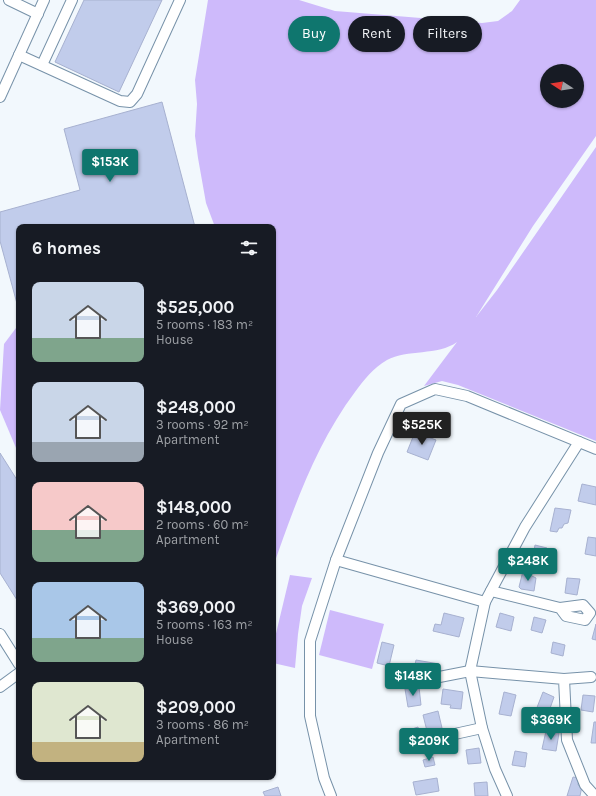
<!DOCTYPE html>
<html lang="en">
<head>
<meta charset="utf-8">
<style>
  :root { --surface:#171b24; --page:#20242c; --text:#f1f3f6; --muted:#9ea1a6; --accent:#0f766e }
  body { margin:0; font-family:Karla,sans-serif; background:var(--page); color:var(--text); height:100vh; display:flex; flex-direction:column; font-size:15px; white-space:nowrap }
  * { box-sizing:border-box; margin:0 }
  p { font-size:13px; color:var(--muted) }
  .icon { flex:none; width:22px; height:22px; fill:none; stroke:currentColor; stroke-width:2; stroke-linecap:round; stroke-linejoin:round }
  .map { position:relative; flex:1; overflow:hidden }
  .details { position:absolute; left:16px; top:224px; width:260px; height:556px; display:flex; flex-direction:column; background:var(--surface); border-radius:8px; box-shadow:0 1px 3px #0004 }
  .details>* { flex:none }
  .top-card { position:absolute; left:288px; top:16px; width:248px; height:36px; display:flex; gap:8px }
  .needle { width:26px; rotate:282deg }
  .buttons { position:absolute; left:540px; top:64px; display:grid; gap:8px }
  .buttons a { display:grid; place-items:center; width:44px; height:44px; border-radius:50%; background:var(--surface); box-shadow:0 1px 3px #0004; font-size:20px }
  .price { position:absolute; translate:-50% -34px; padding:0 9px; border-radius:4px; background:var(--accent); color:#fff; font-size:13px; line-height:26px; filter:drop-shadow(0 1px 2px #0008) }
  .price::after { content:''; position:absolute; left:50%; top:24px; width:12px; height:9px; margin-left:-6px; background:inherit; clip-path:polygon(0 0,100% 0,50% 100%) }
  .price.on { background:#222; color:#fff }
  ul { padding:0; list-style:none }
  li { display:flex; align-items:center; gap:12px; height:100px; padding:0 16px }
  li span { display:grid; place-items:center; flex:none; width:112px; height:80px; border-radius:8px; color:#555 }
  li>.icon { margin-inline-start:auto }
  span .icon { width:48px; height:48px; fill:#fffc; stroke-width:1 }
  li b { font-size:17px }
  h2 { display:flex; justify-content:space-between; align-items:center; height:48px; padding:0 16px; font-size:17px }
  .pill { padding:0 14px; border-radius:18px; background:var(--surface); box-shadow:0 1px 3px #0004; font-size:14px; line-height:36px }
  .pill.on { background:var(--accent); color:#fff }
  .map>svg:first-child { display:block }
  .green { fill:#cebafb; fill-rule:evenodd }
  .building { fill:#c1cceb; stroke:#a7b1d0 }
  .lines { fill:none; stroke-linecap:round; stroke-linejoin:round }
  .minor-casing { stroke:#7792a9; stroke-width:12 }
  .minor { stroke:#fff; stroke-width:10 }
</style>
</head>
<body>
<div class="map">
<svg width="596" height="796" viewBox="0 0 596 796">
  <rect width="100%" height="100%" fill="#f2f8fd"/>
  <g class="green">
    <path d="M208,0H299L335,11L482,23L498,21L512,11L520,0H596V136L533,226L476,317L497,290L596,147V441L458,385L442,381L424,386L457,342C438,356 407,349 387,360C373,368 364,380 355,392C316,444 294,507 273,567V227H215L206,203L198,158L195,136L197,104L195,80ZM547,71H577V101H547Z"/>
    <polygon points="19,324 19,455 0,410 4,344"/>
    <polygon points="290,575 312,578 302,606 298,634 295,668 273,663 273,646"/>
    <polygon points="330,610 384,624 372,669 319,655"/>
  </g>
  <g class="building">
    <polygon points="84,0 162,0 119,92 55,62"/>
    <polygon points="162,102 195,227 19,227 19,311 0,241 0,212 80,190 64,129"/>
    <polygon points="415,432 436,440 428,460 407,452"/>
    <polygon points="0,453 19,483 19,599 17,600 0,573"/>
    <polygon points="582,484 596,487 596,505 578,501"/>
    <polygon points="555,508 571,510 568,523 564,524 562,528 559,528 557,532 550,531"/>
    <polygon points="588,537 596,538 596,556 585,554"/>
    <polygon points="535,545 547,548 543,565 532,563"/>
    <polygon points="523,571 531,572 530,575 536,578 534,591 521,589 519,587"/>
    <polygon points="567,578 580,579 577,595 565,593"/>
    <polygon points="444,613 464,618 459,637 433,631 435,624 441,625"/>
    <polygon points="500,613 514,617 511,631 496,627"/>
    <polygon points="534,617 546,620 542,633 531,630"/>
    <polygon points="596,624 596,640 592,639"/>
    <polygon points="382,642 394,645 389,666 377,663"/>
    <polygon points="553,642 565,645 563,656 551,653"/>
    <polygon points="416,660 439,664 437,674 414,669"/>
    <polygon points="419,687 421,705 408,707 405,689"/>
    <polygon points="443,689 463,692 461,709 450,708 451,705 441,704"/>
    <polygon points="504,692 516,695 511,716 499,714"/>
    <polygon points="543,692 554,697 548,714 536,710"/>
    <polygon points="583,695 595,696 593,712 581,710"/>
    <polygon points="438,711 442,728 427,731 423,715"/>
    <polygon points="594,722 596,722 596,743 591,743"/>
    <polygon points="418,727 420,735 411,738 409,730"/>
    <polygon points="546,731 559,733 556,751 542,749"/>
    <polygon points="479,748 481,763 468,764 466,750"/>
    <polygon points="515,751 527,753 525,767 512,765"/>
    <polygon points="433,757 435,765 425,767 423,760"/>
    <polygon points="573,777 579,778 578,785 582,786 580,796 567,796"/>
    <polygon points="437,778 439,791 416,795 413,782"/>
    <polygon points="487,782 488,796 475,796 474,783"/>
    <polygon points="278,787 281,796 265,796 263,792"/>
  </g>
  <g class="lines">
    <g class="minor-casing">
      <g id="minor">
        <polyline points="9,0 38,14"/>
        <polyline points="19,55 120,101 130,102 137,94 180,0"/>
        <polyline points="42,65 72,0"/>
        <polyline points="0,97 44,0"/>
        <polyline points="336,560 485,602"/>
        <polyline points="491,591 560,608 566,616 585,620 590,613 583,605 560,608"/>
        <polyline points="0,634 19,664"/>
        <polyline points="429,679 470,671 564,679 567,740 585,785 595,796"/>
        <polyline points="564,679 591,677"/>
        <polyline points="0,687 19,673"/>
        <polyline points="423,741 482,728"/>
        <polyline points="331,796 324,778 310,716 310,641 336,560 378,453 401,404 435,389 467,396 596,449"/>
        <polyline points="507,796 495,769 482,728 470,671 485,602 525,527 579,442"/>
      </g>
    </g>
    <use href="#minor" class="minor"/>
  </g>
</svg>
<div class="buttons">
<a><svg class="needle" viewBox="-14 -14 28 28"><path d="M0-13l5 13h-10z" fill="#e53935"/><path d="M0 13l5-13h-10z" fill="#9ea1a6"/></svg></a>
</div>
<b class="price" style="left:110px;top:183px">$153K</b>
<b class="price on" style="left:422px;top:446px">$525K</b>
<b class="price" style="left:528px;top:582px">$248K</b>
<b class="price" style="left:413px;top:697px">$148K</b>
<b class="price" style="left:551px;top:741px">$369K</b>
<b class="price" style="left:429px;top:762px">$209K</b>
<div class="top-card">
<a class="pill on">Buy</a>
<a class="pill">Rent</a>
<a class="pill">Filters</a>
</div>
<section class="details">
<h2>6 homes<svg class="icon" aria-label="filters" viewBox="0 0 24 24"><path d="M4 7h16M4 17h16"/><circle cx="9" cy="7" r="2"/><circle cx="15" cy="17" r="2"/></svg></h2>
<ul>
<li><span style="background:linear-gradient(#c9d6e8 70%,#7fa58c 0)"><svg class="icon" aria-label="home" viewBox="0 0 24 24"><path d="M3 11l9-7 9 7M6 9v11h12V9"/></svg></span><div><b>$525,000</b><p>5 rooms · 183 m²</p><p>House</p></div></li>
<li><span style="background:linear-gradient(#c9d6e8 75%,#9aa5b1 0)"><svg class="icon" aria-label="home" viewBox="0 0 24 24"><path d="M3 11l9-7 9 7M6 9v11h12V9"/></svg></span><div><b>$248,000</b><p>3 rooms · 92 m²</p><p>Apartment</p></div></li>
<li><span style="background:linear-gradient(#f6c9c9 60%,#7fa58c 0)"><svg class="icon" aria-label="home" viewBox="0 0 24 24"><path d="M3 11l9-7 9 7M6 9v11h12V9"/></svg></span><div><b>$148,000</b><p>2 rooms · 60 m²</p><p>Apartment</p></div></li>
<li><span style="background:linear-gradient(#a9c7e8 70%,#7fa58c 0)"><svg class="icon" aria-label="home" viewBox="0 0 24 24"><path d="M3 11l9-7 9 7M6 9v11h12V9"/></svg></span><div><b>$369,000</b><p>5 rooms · 163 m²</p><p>House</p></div></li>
<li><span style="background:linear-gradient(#dfe7d0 75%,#c2b280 0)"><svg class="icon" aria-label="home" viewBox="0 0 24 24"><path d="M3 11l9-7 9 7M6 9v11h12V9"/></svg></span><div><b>$209,000</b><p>3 rooms · 86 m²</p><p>Apartment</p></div></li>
</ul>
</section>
</div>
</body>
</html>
